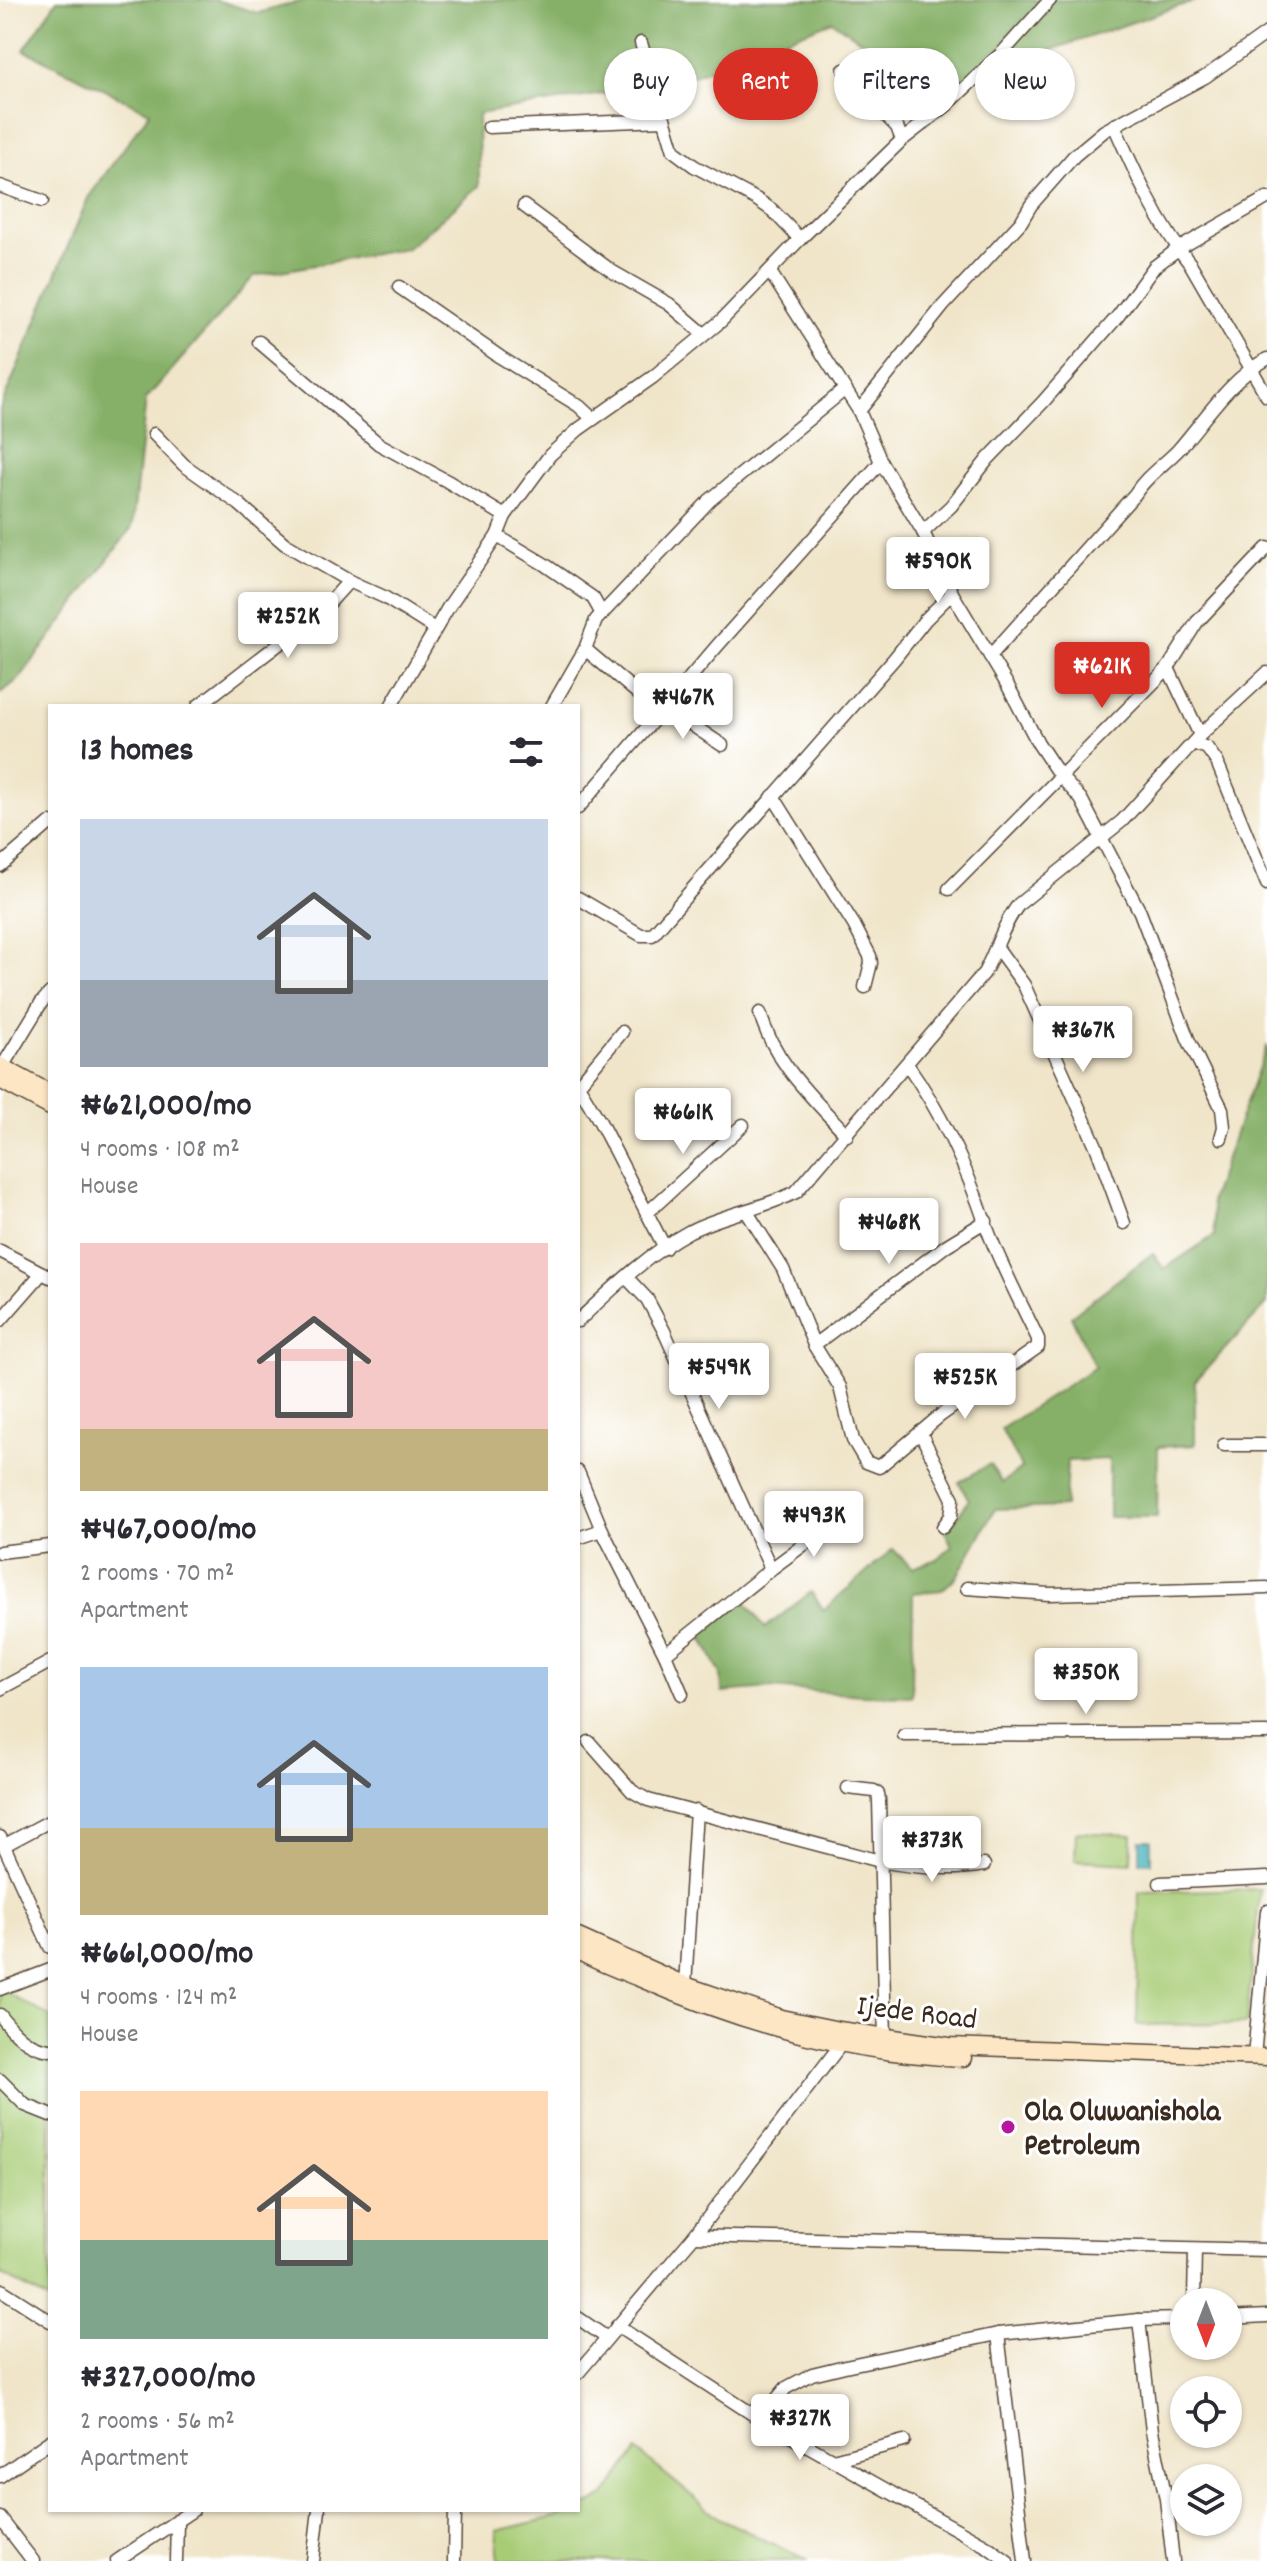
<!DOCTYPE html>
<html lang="en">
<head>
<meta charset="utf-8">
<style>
  :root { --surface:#fff; --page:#f7f7f7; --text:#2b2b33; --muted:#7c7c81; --accent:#d93025 }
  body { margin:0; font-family:Dekko,sans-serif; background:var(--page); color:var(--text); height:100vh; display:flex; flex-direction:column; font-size:30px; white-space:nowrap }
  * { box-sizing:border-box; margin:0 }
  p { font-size:26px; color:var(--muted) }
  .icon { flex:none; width:44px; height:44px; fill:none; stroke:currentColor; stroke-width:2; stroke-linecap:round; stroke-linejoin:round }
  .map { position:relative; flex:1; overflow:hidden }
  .sheet { position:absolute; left:48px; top:704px; width:532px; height:1808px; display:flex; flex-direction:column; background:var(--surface); border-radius:0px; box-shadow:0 2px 6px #0004 }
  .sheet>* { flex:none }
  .hud { position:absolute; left:604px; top:48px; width:542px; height:72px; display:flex; gap:16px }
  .needle { width:52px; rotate:180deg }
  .tools { position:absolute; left:1170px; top:2288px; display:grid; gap:16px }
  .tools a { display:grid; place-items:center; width:72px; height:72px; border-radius:50%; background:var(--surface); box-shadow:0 2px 6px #0004; font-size:40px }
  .price { position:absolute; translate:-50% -68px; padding:0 18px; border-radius:8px; background:#fff; color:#222; font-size:26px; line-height:52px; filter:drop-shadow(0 2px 4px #0008) }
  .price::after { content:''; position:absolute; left:50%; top:48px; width:24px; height:18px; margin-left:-12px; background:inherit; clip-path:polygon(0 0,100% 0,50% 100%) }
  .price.selected { background:var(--accent); color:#fff }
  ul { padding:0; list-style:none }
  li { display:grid; align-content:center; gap:16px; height:424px; padding:0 32px }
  li span { display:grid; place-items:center; height:248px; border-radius:0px; color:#555 }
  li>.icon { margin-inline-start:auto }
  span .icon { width:144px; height:144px; fill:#fffc; stroke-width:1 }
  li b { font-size:34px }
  h2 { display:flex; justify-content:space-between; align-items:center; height:96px; padding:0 32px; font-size:34px }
  .pill { padding:0 28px; border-radius:36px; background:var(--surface); box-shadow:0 2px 6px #0004; font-size:28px; line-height:72px }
  .pill.selected { background:var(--accent); color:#fff }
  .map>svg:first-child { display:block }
  .green { fill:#a8cc76; stroke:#727b4a; stroke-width:2 }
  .forest { fill:#86b067; stroke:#606d42; stroke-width:2 }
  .water { fill:#41b1ba; stroke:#3e6e6c; stroke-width:2 }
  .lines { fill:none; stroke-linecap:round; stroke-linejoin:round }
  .minor-casing { stroke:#564638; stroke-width:15 }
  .secondary-casing { stroke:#564638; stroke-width:19 }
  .minor { stroke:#fff; stroke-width:12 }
  .secondary { stroke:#fce6c4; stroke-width:16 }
  .poi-dot { fill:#b5179e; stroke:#fff; stroke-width:3 }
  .labels { text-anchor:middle; stroke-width:6; stroke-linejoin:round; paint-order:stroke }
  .street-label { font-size:30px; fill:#3b2a1e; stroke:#fff }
  .poi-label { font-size:30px; font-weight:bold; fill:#3b2a1e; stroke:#fff; text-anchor:start }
</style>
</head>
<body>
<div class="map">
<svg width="1267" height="2561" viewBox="0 0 1267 2561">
  <rect width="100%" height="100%" fill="#fff"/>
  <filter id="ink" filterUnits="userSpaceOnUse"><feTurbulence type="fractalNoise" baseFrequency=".0125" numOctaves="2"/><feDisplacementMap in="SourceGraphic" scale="16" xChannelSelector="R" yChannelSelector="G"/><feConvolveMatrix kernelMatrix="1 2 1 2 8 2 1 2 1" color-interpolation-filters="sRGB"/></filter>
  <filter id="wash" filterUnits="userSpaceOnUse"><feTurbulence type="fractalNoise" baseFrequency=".006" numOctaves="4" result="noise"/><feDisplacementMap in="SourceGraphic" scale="32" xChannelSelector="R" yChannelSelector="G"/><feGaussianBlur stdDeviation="1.8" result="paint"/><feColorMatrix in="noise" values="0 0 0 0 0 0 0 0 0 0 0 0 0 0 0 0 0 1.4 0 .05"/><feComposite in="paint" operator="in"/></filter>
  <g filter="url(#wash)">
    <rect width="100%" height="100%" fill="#f0e5c9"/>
    <g class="green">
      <polygon points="1076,1832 1132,1835 1131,1863 1075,1860"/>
      <polygon points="1260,1889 1246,2024 1137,2025 1139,1892"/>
      <polygon points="0,1989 50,2017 50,2301 0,2274"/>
      <polygon points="637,2451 719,2518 808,2561 499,2561 496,2531 572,2513 605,2496"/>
    </g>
    <g class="forest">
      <polygon points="57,0 216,0 258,13 306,0 1197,0 935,90 832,21 676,82 478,114 479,186 407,248 254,276 146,399 132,527 20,678 0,694 0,409 88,198 150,112 24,50"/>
      <polygon points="1267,1045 1267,1304 1195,1381 1195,1445 1158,1447 1157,1517 1109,1517 1109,1459 1067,1461 1065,1507 995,1509 957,1576 942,1590 913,1593 912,1696 863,1695 770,1688 722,1692 721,1674 701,1635 744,1599 765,1628 811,1592 824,1610 893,1549 912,1568 937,1559 952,1546 946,1533 969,1500 959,1482 990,1464 1002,1483 1022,1468 1001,1429 1095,1367 1071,1316 1153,1253 1164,1269 1215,1235 1211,1199"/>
    </g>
    <rect class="water" x="1140" y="1840" width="11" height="23"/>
  </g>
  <g filter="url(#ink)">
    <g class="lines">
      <g class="minor-casing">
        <g id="minor">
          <polyline points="641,43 674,151 694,166 756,199 772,210 800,239"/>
          <polyline points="844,70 865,95 897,127 902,140"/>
          <path d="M1114,125C1135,173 1158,224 1191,265L1267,396"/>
          <polyline points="489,127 664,120"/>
          <polyline points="0,186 42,201"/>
          <polyline points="524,206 613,272 669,304 704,334"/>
          <polyline points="770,272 859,411 881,462 923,532 952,593 1008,686 1038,743 1060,776 1081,799 1140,912 1188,1039 1222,1109 1224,1127 1221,1138"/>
          <polyline points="399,287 500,357 579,406 593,419"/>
          <polyline points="259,342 379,444 447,481 505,516"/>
          <polyline points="859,411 943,306 1021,222 1031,205 1074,156 1104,131 1205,77 1267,33"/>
          <polyline points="154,434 184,465 239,504 285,544 349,581 384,597 435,629"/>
          <polyline points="923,532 951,506 988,459 1043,402 1118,316 1154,267 1178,249 1267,198"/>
          <polyline points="497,536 544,564 593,598 602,614"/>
          <polyline points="585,649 660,712"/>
          <path d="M990,656L1135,494C1146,476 1165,464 1179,449C1206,418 1230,379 1267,359"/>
          <polyline points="1168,668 1200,735"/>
          <polyline points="198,706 322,611 349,581"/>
          <polyline points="391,706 449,606 497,536 505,516 550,455 579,429 653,377 721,321 800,239 902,140 947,105 1003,52 1050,0"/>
          <polyline points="552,706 585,649 596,620 710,500 844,390"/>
          <polyline points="665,707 722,745"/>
          <polyline points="1193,743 1207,748 1217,762 1267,884"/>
          <polyline points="773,796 854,925 870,956 871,963 865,987"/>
          <polyline points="578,808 718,645 881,462"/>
          <polyline points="0,866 50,823"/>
          <polyline points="949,889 1168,668 1197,622 1267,548"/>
          <polyline points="578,898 641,935 652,935 894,659 925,620 952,593"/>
          <polyline points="998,949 1024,985 1096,1146 1124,1223"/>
          <path d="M760,1013C774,1063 813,1098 847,1135"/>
          <polyline points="2,1067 41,1003 50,993"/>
          <polyline points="578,1085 600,1122 665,1248"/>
          <polyline points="578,1085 622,1032"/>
          <path d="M747,1212L783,1269L814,1345L840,1387L853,1440L866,1462L879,1467L941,1415L1038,1347V1339C1021,1303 1001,1266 987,1228C968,1171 942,1113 907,1064"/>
          <polyline points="647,1213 743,1125"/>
          <polyline points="0,1251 50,1277"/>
          <polyline points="627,1278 647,1299 664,1331 771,1569"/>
          <polyline points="0,1321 42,1273"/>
          <path d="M578,1321C612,1289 649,1253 690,1231C724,1214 762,1209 796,1192L984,973C996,951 1003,924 1019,904L1122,821L1200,735L1267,673"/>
          <polyline points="814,1345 947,1245 986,1221"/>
          <polyline points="920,1432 953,1499 951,1516 943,1527"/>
          <polyline points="1224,1445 1267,1445"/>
          <polyline points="578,1472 602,1530 665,1654 682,1694"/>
          <polyline points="578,1538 602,1530"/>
          <polyline points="0,1552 50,1546"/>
          <polyline points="967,1588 1049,1594 1267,1588"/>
          <polyline points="665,1654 771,1569 837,1520"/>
          <polyline points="0,1689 50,1662"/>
          <polyline points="904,1735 1267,1733"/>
          <path d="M589,1742L632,1791L648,1800L880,1861C912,1867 951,1871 984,1865"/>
          <polyline points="848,1788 874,1791 878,1794 879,1800 885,2038"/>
          <polyline points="0,1837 50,1947"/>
          <polyline points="5,1845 50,1821"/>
          <polyline points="1160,1883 1267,1878"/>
          <polyline points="685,1985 696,1811"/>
          <polyline points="0,1989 50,1970"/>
          <path d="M0,2015C13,2032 28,2048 50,2050"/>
          <polyline points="1254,2057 1267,1911"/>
          <polyline points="0,2080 25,2105 50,2115"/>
          <polyline points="694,2236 1267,2250"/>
          <polyline points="0,2289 50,2321"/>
          <polyline points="1194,2302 1195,2249"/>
          <polyline points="578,2318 607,2338"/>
          <polyline points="1228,2318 1267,2316"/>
          <polyline points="1139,2320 1152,2431 1166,2499 1173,2561"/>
          <polyline points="617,2326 760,2419 988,2547 1007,2561"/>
          <polyline points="998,2334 1025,2561"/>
          <polyline points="578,2373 694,2236 842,2043"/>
          <polyline points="760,2419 786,2388 812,2374 845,2366 998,2334 1139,2320 1184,2319"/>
          <polyline points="833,2460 904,2441"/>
          <polyline points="0,2476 50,2441"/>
          <polyline points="0,2518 33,2561"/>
          <polyline points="117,2561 193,2510"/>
          <polyline points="176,2561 177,2522"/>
          <polyline points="313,2561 319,2510"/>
          <polyline points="454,2561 455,2510"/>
        </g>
      </g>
      <g class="secondary-casing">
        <g id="secondary">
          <polyline points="0,1066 50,1093"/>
          <polyline points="0,1080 50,1107"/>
          <polyline points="578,1937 685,1985 781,2018 839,2030 949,2046 1267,2057"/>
          <path d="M578,1951C597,1962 619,1970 639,1978C741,2023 851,2054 963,2058"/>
        </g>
      </g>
      <use href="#minor" class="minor"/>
      <use href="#secondary" class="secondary"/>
    </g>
  </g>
  <circle class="poi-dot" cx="1008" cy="2127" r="8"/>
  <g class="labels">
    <g class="street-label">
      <text transform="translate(917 2011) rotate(7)" y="10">Ijede Road</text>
    </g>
    <g class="poi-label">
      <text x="1024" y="2120">Ola Oluwanishola<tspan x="1024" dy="34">Petroleum</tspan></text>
    </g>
  </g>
</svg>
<div class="tools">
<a><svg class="needle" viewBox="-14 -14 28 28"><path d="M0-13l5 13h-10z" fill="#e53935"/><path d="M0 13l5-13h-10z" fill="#7c7c81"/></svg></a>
<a><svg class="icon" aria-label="locate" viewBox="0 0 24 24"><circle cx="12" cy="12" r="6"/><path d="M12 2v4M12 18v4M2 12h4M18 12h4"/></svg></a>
<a><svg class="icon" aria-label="layers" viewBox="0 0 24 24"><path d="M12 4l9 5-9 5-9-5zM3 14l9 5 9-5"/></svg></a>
</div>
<b class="price" style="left:938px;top:605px">₦590K</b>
<b class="price" style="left:288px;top:660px">₦252K</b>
<b class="price selected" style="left:1102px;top:710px">₦621K</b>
<b class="price" style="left:683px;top:741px">₦467K</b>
<b class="price" style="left:1083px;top:1074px">₦367K</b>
<b class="price" style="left:683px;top:1156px">₦661K</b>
<b class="price" style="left:889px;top:1266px">₦468K</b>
<b class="price" style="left:719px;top:1411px">₦549K</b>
<b class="price" style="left:965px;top:1421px">₦525K</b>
<b class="price" style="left:814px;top:1559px">₦493K</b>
<b class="price" style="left:1086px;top:1716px">₦350K</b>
<b class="price" style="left:932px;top:1884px">₦373K</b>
<b class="price" style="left:800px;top:2462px">₦327K</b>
<div class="hud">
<a class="pill">Buy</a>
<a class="pill selected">Rent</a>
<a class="pill">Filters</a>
<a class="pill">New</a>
</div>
<section class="sheet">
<h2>13 homes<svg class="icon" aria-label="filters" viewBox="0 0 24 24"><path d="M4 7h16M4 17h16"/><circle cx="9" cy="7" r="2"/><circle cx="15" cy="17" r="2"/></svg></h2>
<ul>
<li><span style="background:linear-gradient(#c9d6e8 65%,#9aa5b1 0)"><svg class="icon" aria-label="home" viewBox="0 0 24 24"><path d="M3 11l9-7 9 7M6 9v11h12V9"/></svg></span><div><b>₦621,000/mo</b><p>4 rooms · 108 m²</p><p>House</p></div></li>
<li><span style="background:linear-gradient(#f6c9c9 75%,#c2b280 0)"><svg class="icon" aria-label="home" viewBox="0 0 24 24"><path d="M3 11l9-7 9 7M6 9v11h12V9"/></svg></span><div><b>₦467,000/mo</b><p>2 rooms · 70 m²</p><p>Apartment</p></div></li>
<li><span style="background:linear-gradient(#a9c7e8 65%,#c2b280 0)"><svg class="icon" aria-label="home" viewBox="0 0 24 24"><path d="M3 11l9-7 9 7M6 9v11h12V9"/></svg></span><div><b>₦661,000/mo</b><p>4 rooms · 124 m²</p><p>House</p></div></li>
<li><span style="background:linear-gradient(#ffd9b3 60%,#7fa58c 0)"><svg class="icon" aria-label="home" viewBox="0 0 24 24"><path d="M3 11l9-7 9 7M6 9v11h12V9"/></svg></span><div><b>₦327,000/mo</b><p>2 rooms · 56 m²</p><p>Apartment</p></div></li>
</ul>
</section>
</div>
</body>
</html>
